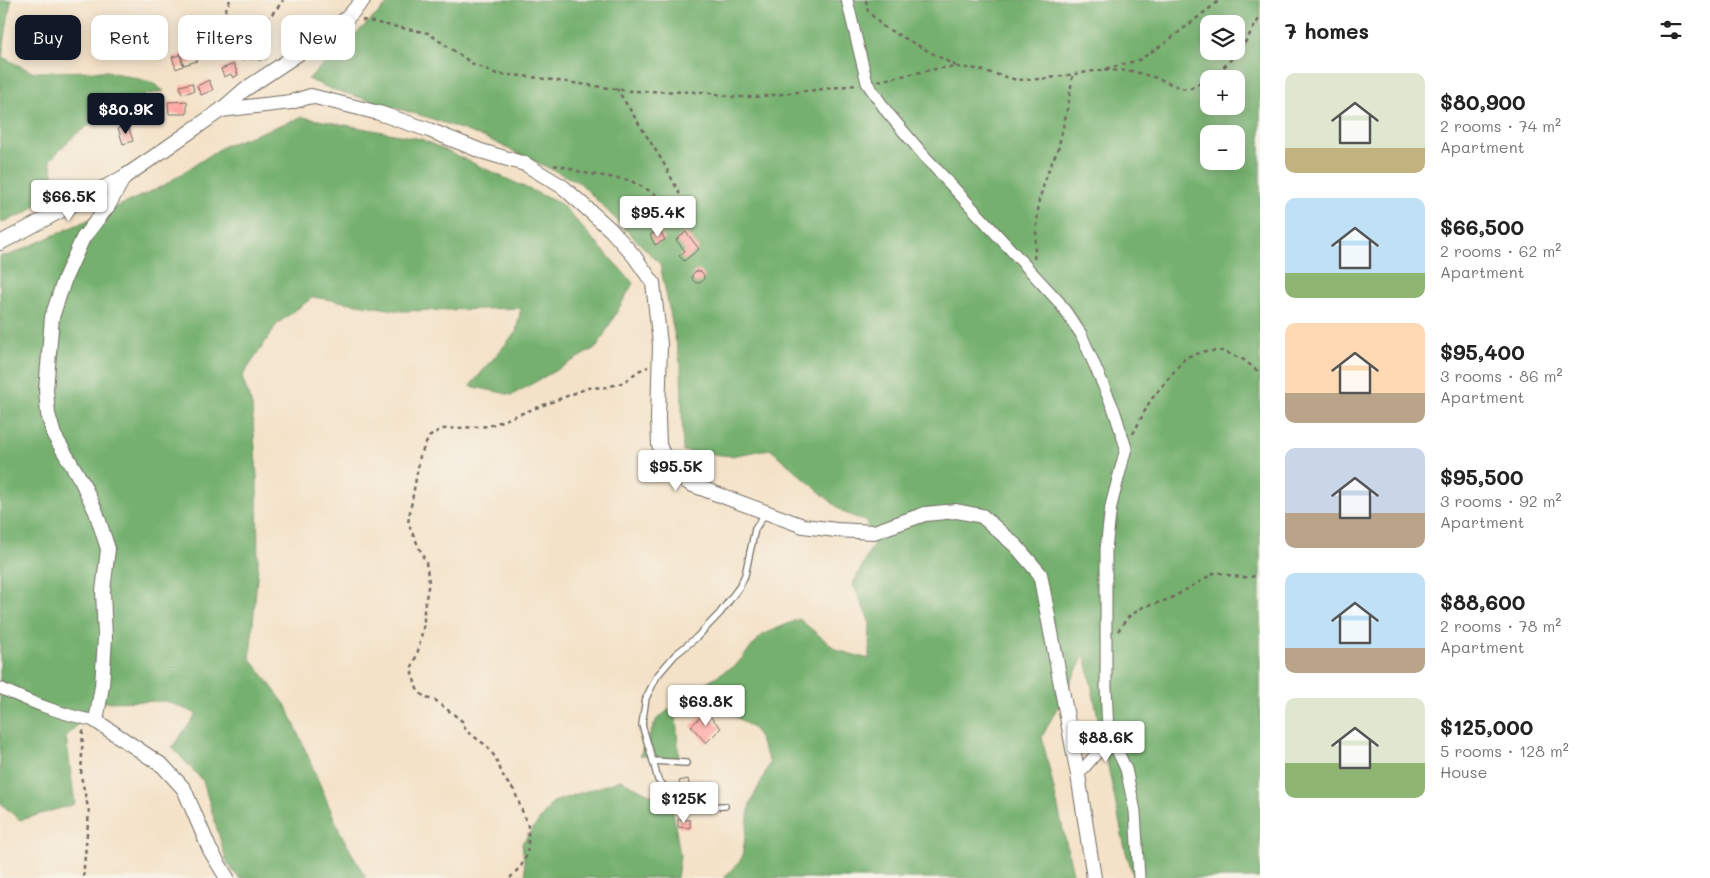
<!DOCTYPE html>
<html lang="en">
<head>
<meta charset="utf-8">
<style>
  :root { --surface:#fff; --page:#f6f6f6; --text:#222; --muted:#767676; --accent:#111827 }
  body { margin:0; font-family:Mali,sans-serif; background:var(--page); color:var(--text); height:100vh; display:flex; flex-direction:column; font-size:19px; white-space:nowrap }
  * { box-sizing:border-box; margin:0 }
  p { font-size:16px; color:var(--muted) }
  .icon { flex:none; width:28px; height:28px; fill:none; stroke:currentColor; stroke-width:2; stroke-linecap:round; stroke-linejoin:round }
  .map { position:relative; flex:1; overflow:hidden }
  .sheet { display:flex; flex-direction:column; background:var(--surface); width:450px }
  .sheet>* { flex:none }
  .hud { position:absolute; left:15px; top:15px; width:475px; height:45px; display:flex; gap:10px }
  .buttons { position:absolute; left:1200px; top:15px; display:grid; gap:10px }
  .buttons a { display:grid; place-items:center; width:45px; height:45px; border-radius:10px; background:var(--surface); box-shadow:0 2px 12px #0003; font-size:25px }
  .price { position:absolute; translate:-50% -42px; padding:0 11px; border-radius:5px; background:#fff; color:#222; font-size:16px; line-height:32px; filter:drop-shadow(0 1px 2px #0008) }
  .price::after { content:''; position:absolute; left:50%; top:30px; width:15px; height:11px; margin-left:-8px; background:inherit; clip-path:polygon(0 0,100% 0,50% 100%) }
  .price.on { background:var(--accent); color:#fff }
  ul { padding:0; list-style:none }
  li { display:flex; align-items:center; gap:15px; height:125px; padding:0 25px }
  li span { display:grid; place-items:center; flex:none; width:140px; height:100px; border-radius:10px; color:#555 }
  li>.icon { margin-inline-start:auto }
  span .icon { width:60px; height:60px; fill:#fffc; stroke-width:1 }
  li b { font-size:21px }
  h2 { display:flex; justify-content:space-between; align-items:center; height:60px; padding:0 25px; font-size:21px }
  .tag { padding:0 18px; border-radius:10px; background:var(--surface); box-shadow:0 2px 12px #0003; font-size:18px; line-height:45px }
  .tag.on { background:var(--accent); color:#fff }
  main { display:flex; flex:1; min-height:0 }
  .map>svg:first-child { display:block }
  .forest { fill:#74b06e; stroke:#506e4c; fill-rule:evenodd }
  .building { fill:#fea7a2 }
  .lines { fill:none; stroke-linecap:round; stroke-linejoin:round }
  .service-casing { stroke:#716b62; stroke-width:8 }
  .minor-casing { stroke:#716b62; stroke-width:13 }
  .tertiary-casing { stroke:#716b62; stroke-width:16 }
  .path { stroke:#716b62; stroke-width:2.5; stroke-dasharray:4 4; stroke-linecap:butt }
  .service { stroke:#fff; stroke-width:5.5 }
  .minor { stroke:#fff; stroke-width:11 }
  .tertiary { stroke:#fff; stroke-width:14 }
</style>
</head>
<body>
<main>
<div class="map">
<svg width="1260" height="878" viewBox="0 0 1260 878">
  <rect width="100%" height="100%" fill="#f7f3e8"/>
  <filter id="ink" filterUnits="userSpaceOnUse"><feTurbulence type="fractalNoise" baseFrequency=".02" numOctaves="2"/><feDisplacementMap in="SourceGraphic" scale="10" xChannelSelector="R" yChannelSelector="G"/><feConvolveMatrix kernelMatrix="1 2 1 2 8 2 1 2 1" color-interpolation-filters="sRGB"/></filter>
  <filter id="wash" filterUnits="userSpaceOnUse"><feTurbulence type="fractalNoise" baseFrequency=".0096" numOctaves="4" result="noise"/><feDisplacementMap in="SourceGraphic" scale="20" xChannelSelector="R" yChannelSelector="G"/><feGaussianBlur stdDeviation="1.12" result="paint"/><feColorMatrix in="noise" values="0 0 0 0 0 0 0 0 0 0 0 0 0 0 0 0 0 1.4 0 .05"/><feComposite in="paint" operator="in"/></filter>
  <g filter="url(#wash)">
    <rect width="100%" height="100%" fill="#f4e2c8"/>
    <g class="forest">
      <polygon points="0,0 11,0 2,57 32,72 107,71 151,82 164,91 126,99 75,135 50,160 56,188 26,213 0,223"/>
      <path d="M392,0H1260V878H1134L1125,849L1085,654L1042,737L1074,878H724L742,858L750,804L770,763L755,730L718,704L676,716L679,761L640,755L657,719L701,685L736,665L762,635L799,619L837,650L869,659L870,623L853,584L874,543L866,522L843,512L770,449L731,456L683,451L681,366L660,264L580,183L486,138L430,118L331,89L308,79ZM1209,24H1236V51H1209ZM1209,79H1236V106H1209ZM1209,134H1236V161H1209Z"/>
      <polygon points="302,117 421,139 561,204 633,283 597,347 512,395 470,386 516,332 521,308 401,311 313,297 277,324 242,377 252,406 257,477 258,566 250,658 287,707 340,832 366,878 239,878 227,863 203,781 172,747 197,714 166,701 98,702 66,737 75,804 20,820 0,803 0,256 10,255 163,186 224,146"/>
      <polygon points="621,780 672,805 680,856 677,878 526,878 522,843 553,802"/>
    </g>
    <g id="blocks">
      <g class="building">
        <polygon points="194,49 197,61 184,65 180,53"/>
        <polygon points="180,55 183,66 176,69 172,57"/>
        <polygon points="234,64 238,75 233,78 231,74 224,77 221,69"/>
        <polygon points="209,80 213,90 201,95 197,86"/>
        <polygon points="192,83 194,91 182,94 180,86"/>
        <polygon points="187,101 187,114 169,114 168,102"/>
        <polygon points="155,104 157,117 148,118 147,105"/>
        <polygon points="143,106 146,116 140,117 137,108"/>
        <polygon points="128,125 133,141 123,144 118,128"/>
        <polygon points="660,230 665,240 655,245 650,235"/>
        <polygon points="686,232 699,249 684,261 679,256 685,251 676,240"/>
        <circle cx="698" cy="277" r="6"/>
        <polygon points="706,712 721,728 706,743 691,726"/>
        <polygon points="688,779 691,795 682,796 679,781"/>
        <polygon points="678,819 690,820 690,828 678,827"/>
      </g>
    </g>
  </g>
  <g filter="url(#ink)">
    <use href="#blocks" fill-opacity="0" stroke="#716b62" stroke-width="1"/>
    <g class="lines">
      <g class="service-casing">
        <g id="service">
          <polyline points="653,761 658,780 679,801 702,807 725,806"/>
          <polyline points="686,763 653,761 642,725 646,698 657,676 675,655 697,637 720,613 740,586 745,575 755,529 766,512"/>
        </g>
      </g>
      <g class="minor-casing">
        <g id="minor">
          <polyline points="847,0 867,83 887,112 927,159 1059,302 1081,334 1114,410 1126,448 1111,506 1106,549 1106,687 1108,731 1126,769 1135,811 1139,878"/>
          <path d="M0,688C33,703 59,714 96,721"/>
          <polyline points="1078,775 1096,754 1108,731"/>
        </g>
      </g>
      <g class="tertiary-casing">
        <g id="tertiary">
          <polyline points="221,110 291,102 311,96 379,113 429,130 481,151 525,164 563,187 611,230 634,256 653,283 660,344 658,419 659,445 669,468 690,484 803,526 836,530 874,532 925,514 956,511 982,516 1016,546 1040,574 1078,775 1094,878"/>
          <polyline points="124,177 108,206 83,238 65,278 52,317 46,390 48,414 54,435 82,482 96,512 108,549 103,591 105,638 102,686 96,721 163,766 184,789 210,850 227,878"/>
          <polyline points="0,243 124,177 158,154 221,110 244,90 322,38 348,17 363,0"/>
        </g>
      </g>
      <g class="path">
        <path d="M230,0L222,18L206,33L209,49L214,58C231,61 248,57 266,60"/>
        <polyline points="866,0 868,11 882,26 956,66"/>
        <polyline points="362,20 428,33 473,64 497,74 524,76 630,91 705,92 731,97 756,97 856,85"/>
        <path d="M212,54C234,40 270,23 283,0"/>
        <polyline points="1105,70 1132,71 1157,78 1181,88 1189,89 1216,74 1227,64 1244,44 1260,17"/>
        <polyline points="878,81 940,68 958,67 977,69 1017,80 1042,79 1101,70 1139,60 1165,43 1220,0"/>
        <polyline points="554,166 558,165 584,173 629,180 654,193 678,224 686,224 688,215 685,204 663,162 617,89"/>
        <polyline points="1034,259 1039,200 1049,169 1058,149 1068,106 1073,73"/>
        <polyline points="1133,434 1150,401 1186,357 1206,351 1223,351 1244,360 1260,373"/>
        <path d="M1118,631L1127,618L1143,607L1170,599L1216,572C1230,575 1246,581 1260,574"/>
        <polyline points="83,730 81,776 89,812 83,878"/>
        <polyline points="510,878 521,866 527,855 528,841 528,826 514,790 505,780 495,757 487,746 466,731 462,721 435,700 425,698 417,689 411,670 418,651 424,624 424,609 429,582 426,563 408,523 420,456 429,437 441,429 489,426 588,388 607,387 625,382 638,371 648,367"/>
      </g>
      <use href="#service" class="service"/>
      <use href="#minor" class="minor"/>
      <use href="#tertiary" class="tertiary"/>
    </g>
  </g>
</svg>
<div class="buttons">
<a><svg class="icon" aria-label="layers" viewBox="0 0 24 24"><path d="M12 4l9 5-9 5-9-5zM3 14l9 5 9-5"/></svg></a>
<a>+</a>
<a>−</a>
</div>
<b class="price on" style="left:126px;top:135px">$80.9K</b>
<b class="price" style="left:69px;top:222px">$66.5K</b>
<b class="price" style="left:658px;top:238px">$95.4K</b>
<b class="price" style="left:676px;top:492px">$95.5K</b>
<b class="price" style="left:706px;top:727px">$63.8K</b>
<b class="price" style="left:1106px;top:763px">$88.6K</b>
<b class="price" style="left:684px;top:824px">$125K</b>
<div class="hud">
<a class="tag on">Buy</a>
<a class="tag">Rent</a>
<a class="tag">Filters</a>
<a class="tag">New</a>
</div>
</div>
<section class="sheet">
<h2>7 homes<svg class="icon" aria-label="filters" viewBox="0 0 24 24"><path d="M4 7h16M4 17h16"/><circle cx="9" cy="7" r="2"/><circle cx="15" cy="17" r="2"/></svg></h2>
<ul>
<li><span style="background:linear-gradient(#dfe7d0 75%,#c2b280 0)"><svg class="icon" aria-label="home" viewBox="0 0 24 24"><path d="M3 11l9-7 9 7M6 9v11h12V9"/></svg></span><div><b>$80,900</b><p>2 rooms · 74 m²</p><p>Apartment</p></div></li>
<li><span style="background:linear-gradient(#bfe0f5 75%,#8fb573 0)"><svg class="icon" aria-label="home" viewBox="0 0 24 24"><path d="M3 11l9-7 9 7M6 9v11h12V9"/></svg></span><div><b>$66,500</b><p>2 rooms · 62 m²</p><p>Apartment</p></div></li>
<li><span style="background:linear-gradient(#ffd9b3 70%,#b9a48a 0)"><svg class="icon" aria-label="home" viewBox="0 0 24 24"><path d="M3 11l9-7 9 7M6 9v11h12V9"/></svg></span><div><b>$95,400</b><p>3 rooms · 86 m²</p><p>Apartment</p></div></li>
<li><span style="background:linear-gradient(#c9d6e8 65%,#b9a48a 0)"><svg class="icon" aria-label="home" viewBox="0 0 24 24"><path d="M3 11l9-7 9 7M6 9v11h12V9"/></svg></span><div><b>$95,500</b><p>3 rooms · 92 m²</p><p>Apartment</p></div></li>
<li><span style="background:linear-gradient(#bfe0f5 75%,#b9a48a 0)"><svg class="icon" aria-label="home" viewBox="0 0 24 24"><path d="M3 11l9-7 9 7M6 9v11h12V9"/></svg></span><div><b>$88,600</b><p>2 rooms · 78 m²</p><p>Apartment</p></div></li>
<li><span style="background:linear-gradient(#dfe7d0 65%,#8fb573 0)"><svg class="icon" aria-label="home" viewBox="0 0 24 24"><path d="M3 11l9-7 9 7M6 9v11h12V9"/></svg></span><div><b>$125,000</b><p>5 rooms · 128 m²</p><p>House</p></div></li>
</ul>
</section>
</main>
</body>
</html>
